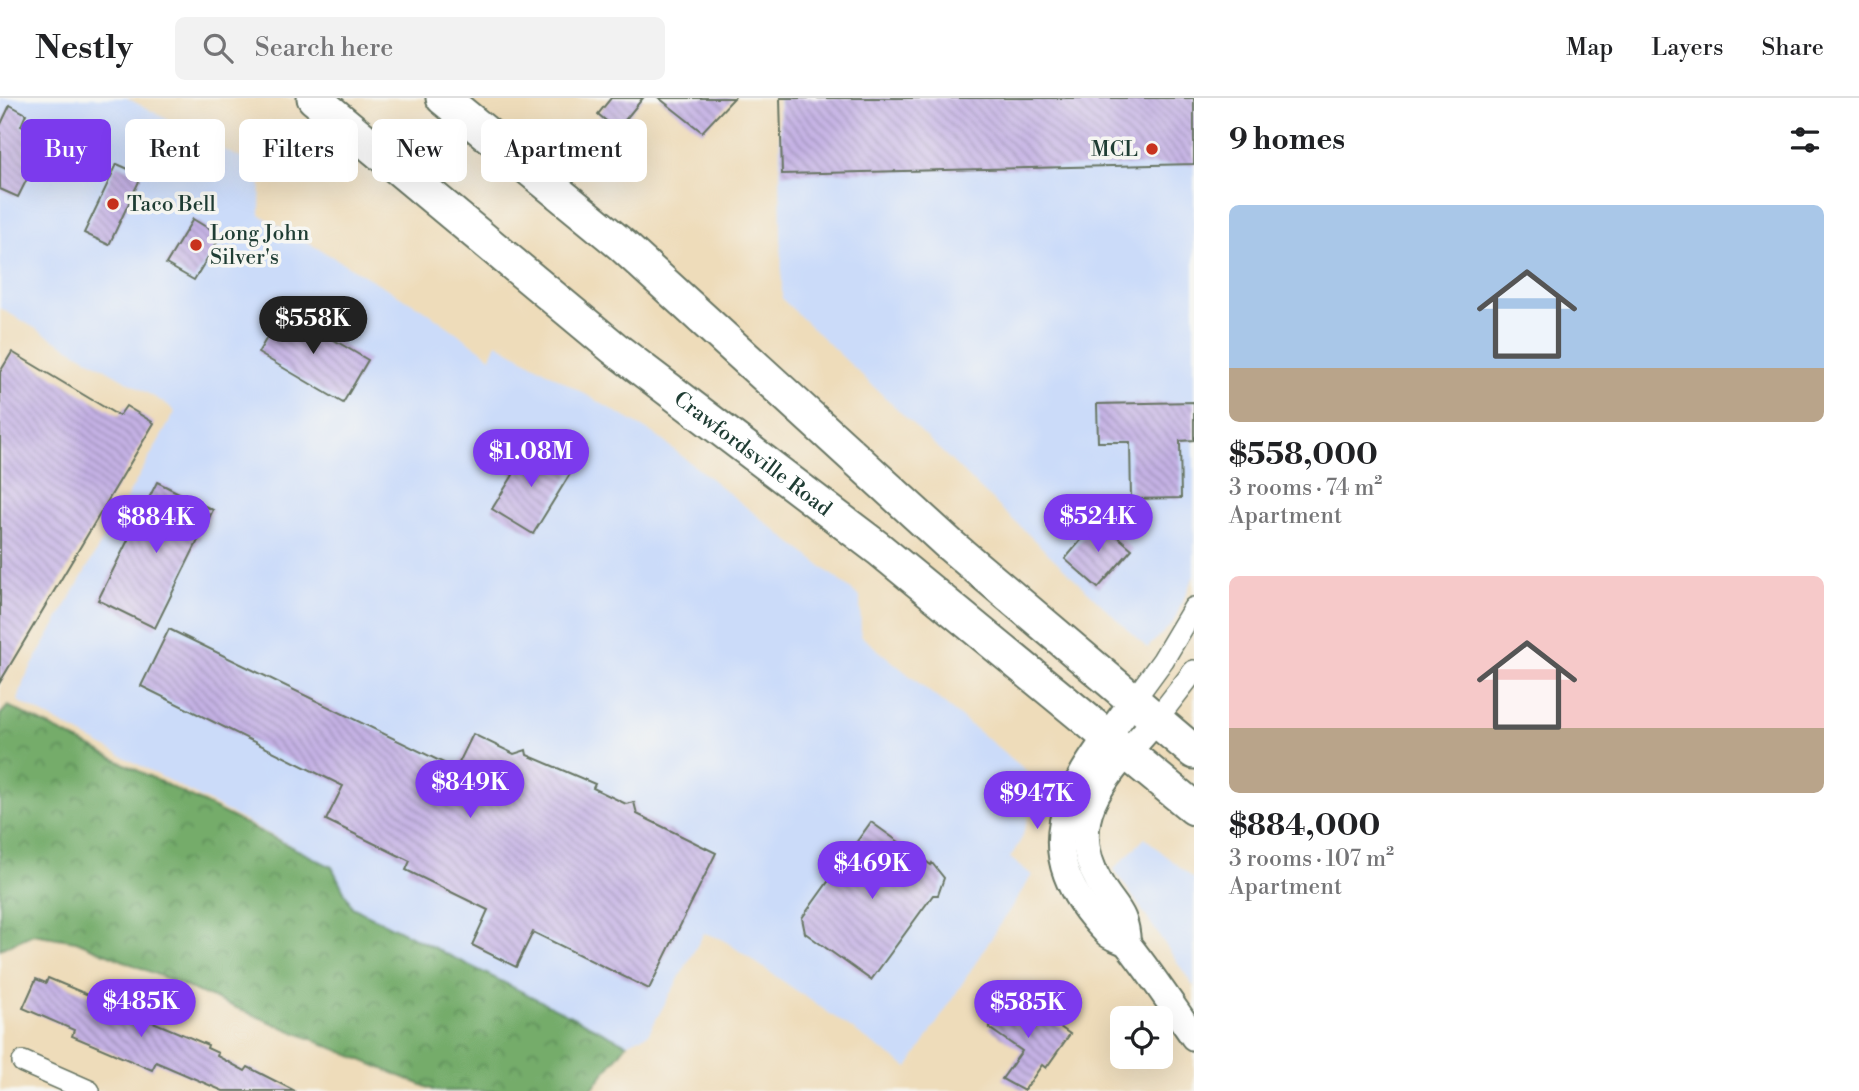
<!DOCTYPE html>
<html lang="en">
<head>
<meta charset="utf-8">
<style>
  :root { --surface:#fff; --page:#f2f2f2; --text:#202124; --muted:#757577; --line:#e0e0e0; --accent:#7c3aed }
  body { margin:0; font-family:"Libre Bodoni",serif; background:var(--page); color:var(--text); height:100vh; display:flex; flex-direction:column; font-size:26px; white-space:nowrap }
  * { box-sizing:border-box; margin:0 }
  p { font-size:23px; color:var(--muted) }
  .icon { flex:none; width:38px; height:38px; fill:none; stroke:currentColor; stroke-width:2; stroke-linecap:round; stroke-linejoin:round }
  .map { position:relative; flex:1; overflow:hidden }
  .drawer { display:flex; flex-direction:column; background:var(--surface); width:665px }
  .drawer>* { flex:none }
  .hud { position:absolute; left:21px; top:21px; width:665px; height:63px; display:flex; gap:14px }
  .buttons { position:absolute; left:1110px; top:908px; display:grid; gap:14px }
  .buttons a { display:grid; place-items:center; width:63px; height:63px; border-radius:10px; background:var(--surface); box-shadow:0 7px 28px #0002; font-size:35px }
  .price { position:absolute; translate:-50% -60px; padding:0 16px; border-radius:24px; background:var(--accent); color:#fff; font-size:23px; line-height:46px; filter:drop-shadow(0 2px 4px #0008) }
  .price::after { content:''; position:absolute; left:50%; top:42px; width:21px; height:16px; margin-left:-10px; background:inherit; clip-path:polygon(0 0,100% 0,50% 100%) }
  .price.current { background:#222; color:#fff }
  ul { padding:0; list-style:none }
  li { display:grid; align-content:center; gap:14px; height:371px; padding:0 35px }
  li span { display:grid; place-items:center; height:217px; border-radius:10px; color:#555 }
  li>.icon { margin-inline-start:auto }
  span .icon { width:126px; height:126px; fill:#fffc; stroke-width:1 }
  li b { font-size:30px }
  h2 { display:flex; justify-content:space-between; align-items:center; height:84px; padding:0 35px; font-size:30px }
  .chip { padding:0 24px; border-radius:10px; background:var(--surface); box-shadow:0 7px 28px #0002; font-size:24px; line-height:63px }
  .chip.current { background:var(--accent); color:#fff }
  header { display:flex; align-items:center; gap:42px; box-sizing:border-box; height:98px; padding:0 35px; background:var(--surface); border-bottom:2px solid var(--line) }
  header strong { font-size:33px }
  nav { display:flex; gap:38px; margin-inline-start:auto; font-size:24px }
  .search { width:490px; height:63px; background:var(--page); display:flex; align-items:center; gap:18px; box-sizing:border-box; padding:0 24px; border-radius:10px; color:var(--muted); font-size:26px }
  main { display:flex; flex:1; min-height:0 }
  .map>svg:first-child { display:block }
  .built { fill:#cbdbf9 }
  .forest { fill:url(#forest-crowns); stroke:#4a7450; stroke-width:2 }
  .building { fill:url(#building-back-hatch) }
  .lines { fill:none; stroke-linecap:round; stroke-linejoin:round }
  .minor-casing { stroke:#677563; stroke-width:24 }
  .tertiary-casing { stroke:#677563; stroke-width:30 }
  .primary-casing { stroke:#677563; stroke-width:37 }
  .minor { stroke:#fff; stroke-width:21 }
  .tertiary { stroke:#fff; stroke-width:26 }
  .primary { stroke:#fff; stroke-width:33 }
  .poi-dot { fill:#c8321e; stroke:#f6f6f2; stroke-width:2.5 }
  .labels { text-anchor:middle; stroke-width:7; stroke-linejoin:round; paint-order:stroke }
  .poi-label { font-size:21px; fill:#1f3d34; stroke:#f6f6f2; text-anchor:start }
  .street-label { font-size:21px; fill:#1f3d34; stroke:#f6f6f2 }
</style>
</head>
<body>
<header>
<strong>Nestly</strong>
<div class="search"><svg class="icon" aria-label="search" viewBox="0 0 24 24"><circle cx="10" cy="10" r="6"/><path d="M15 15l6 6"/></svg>Search here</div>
<nav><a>Map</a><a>Layers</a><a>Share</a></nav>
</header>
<main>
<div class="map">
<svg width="1194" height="993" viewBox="0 0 1194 993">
  <defs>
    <pattern id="forest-crowns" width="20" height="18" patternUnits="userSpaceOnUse" patternTransform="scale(1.75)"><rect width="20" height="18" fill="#74ac6b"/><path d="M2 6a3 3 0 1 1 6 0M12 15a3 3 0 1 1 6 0" fill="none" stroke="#5f8d59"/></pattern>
    <pattern id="building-back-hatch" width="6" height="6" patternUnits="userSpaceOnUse" patternTransform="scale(1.75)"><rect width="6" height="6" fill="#c4b1e4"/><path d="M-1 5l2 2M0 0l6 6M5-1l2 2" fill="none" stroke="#9f91ba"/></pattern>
  </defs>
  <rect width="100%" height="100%" fill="#f6f6f2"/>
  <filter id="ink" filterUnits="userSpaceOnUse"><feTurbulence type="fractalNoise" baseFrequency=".0143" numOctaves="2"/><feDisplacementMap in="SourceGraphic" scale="14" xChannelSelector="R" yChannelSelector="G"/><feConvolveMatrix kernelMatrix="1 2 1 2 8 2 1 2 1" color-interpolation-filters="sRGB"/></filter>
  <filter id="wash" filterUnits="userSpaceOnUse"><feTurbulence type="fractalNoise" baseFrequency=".00686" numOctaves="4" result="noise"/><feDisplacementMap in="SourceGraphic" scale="28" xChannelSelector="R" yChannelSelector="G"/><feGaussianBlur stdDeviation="1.57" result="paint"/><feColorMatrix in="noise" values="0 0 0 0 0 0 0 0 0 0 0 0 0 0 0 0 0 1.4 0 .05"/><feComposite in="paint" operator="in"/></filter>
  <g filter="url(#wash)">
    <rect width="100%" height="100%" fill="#eedcba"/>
    <g class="built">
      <polygon points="0,0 127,0 261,71 260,117 426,213 491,259 497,245 654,336 860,499 861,538 1038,682 1022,740 1010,760 1032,777 908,970 722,841 704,835 648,936 627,946 352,809 332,769 18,603 24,582 175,314 168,307 0,210"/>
      <polygon points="779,0 1194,0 1194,478 1173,525 1147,550 782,201"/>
      <polygon points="1145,740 1194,781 1194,889 1114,771"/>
    </g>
    <polygon class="forest" points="8,608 332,769 352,809 627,946 590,993 436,993 76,843 33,836 0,851 0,617"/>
    <g id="blocks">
      <g class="building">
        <polygon points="611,0 643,0 617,32 598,16"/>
        <polygon points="659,0 734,0 702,34"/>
        <polygon points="780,0 1194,0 1194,66 782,76"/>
        <polygon points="10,7 26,16 21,28 47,41 18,99 0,91 0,28"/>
        <polygon points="117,66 142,77 109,147 84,135"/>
        <polygon points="193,121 221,138 194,182 166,166"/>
        <polygon points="283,212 368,262 343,305 258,255"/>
        <polygon points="12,254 119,318 126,308 154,325 0,584 0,274"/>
        <polygon points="1194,304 1194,342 1180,343 1181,400 1131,401 1130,344 1098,344 1097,306"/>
        <polygon points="529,351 551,364 554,359 573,371 533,436 492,411 513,377 506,372 514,358 522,363"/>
        <polygon points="157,384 213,412 155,530 98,502"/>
        <polygon points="1098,422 1132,451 1098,490 1065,461"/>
        <polygon points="169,531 456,671 473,636 514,656 526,652 527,657 595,686 593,690 626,706 634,704 637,716 716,755 649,891 533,834 516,869 472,847 488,812 406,772 410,763 326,722 343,688 141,588"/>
        <polygon points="871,724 931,767 932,765 944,780 938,797 933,797 871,882 805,835 802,820"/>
        <polygon points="48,880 208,947 207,950 218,955 217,958 245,973 248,969 295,993 223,993 156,964 152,972 72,938 74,932 23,910 36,881 46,885"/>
        <polygon points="1013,896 1070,936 1046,970 1042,967 1024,993 1002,981 1022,953 989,930"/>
      </g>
    </g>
  </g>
  <g filter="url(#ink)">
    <use href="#blocks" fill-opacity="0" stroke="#677563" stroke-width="2"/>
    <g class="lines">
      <g class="minor-casing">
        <g id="minor">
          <polyline points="1133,603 1163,562 1194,510"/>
          <polyline points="1156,622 1194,573"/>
          <polyline points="23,964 89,993"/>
        </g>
      </g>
      <g class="tertiary-casing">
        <g id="tertiary">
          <path d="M1133,603C1075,684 1018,745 1107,835C1113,841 1124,841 1129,848C1152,877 1173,909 1194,939"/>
          <path d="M1127,845C1126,812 1113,810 1099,784C1060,715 1114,671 1156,622"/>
        </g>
      </g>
      <g class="primary-casing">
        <g id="primary">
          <path id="s1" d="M314,0L614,250L879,451L1194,710"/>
          <polyline points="443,0 622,147 950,447 1194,654"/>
        </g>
      </g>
      <use href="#minor" class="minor"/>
      <use href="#tertiary" class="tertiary"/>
      <use href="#primary" class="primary"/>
    </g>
  </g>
  <g class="poi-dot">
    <circle cx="1152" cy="51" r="7"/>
    <circle cx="113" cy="106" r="7"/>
    <circle cx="196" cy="147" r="7"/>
  </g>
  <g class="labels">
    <g class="poi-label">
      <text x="1138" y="58" text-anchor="end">MCL</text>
      <text x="127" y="113">Taco Bell</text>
      <text x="210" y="142">Long John<tspan x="210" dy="24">Silver's</tspan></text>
    </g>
    <g class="street-label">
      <text dy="7" stroke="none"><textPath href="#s1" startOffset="565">Crawfordsville Road</textPath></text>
    </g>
  </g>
</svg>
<div class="buttons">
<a><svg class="icon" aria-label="locate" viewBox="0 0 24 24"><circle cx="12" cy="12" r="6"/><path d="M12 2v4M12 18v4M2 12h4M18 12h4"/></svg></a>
</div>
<b class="price current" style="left:313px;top:258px">$558K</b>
<b class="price" style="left:531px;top:391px">$1.08M</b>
<b class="price" style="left:1098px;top:456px">$524K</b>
<b class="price" style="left:156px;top:457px">$884K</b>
<b class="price" style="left:470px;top:722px">$849K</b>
<b class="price" style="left:1037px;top:733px">$947K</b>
<b class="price" style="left:872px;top:803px">$469K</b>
<b class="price" style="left:141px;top:941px">$485K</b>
<b class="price" style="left:1028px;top:942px">$585K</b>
<div class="hud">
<a class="chip current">Buy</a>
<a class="chip">Rent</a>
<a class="chip">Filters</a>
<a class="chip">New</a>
<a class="chip">Apartment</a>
</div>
</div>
<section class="drawer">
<h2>9 homes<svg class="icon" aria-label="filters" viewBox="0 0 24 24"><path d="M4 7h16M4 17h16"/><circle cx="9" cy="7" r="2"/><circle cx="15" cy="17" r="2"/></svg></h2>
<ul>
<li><span style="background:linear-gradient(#a9c7e8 75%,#b9a48a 0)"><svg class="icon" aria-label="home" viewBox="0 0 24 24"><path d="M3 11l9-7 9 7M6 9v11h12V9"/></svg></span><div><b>$558,000</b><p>3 rooms · 74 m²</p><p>Apartment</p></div></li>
<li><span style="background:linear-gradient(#f6c9c9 70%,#b9a48a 0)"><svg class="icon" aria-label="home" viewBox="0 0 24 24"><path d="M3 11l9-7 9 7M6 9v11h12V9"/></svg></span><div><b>$884,000</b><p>3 rooms · 107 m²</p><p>Apartment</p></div></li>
</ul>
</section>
</main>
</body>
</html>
